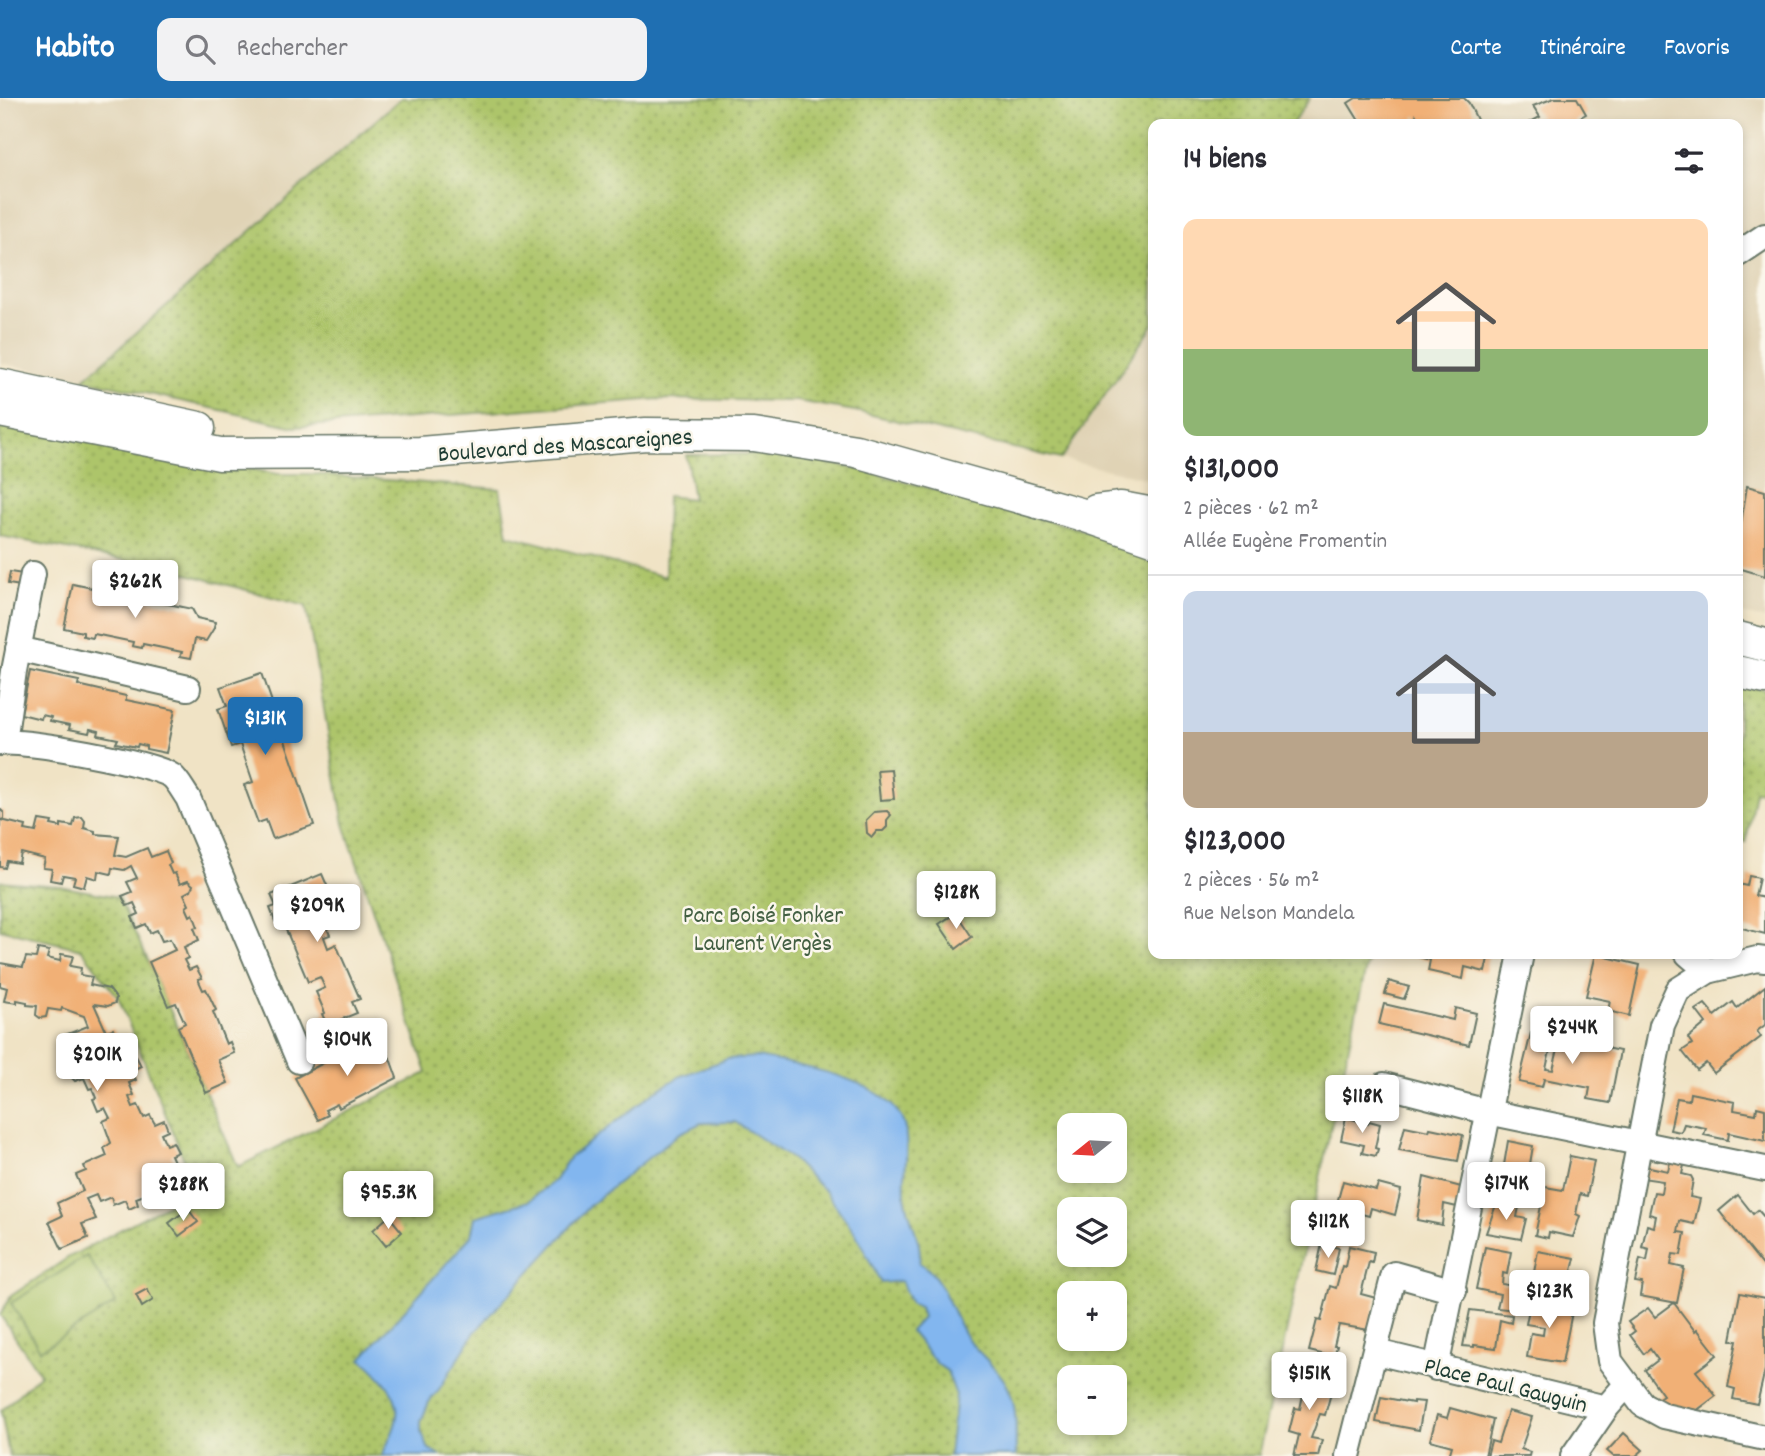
<!DOCTYPE html>
<html lang="fr">
<head>
<meta charset="utf-8">
<style>
  :root { --surface:#fff; --page:#f2f2f3; --text:#2b2b33; --muted:#7c7c81; --line:#e1e1e2; --accent:#1f6fb2 }
  body { margin:0; font-family:Dekko,sans-serif; background:var(--page); color:var(--text); height:100vh; display:flex; flex-direction:column; font-size:26px; white-space:nowrap }
  * { box-sizing:border-box; margin:0 }
  p { font-size:23px; color:var(--muted) }
  .icon { flex:none; width:38px; height:38px; fill:none; stroke:currentColor; stroke-width:2; stroke-linecap:round; stroke-linejoin:round }
  .map { position:relative; flex:1; overflow:hidden }
  .details { position:absolute; left:1148px; top:21px; width:595px; height:840px; display:flex; flex-direction:column; background:var(--surface); border-radius:14px; box-shadow:0 4px 10px #0003 }
  .details>* { flex:none }
  .needle { width:46px; rotate:252deg }
  .buttons { position:absolute; left:1057px; top:1015px; display:grid; gap:14px }
  .buttons a { display:grid; place-items:center; width:70px; height:70px; border-radius:14px; background:var(--surface); box-shadow:0 4px 10px #0003; font-size:35px }
  .price { position:absolute; translate:-50% -60px; padding:0 16px; border-radius:7px; background:#fff; color:#222; font-size:23px; line-height:46px; filter:drop-shadow(0 2px 4px #0008) }
  .price::after { content:''; position:absolute; left:50%; top:42px; width:21px; height:16px; margin-left:-10px; background:inherit; clip-path:polygon(0 0,100% 0,50% 100%) }
  .price.active { background:var(--accent); color:#fff }
  ul { padding:0; list-style:none }
  li { display:grid; align-content:center; gap:14px; height:371px; padding:0 35px }
  li+li { border-top:2px solid var(--line) }
  li span { display:grid; place-items:center; height:217px; border-radius:14px; color:#555 }
  li>.icon { margin-inline-start:auto }
  span .icon { width:126px; height:126px; fill:#fffc; stroke-width:1 }
  li b { font-size:30px }
  h2 { display:flex; justify-content:space-between; align-items:center; height:84px; padding:0 35px; font-size:30px }
  header { display:flex; align-items:center; gap:42px; box-sizing:border-box; height:98px; padding:0 35px; background:var(--accent); color:#fff }
  header strong { font-size:33px }
  nav { display:flex; gap:38px; margin-inline-start:auto; font-size:24px }
  .search { width:490px; height:63px; background:var(--page); display:flex; align-items:center; gap:18px; box-sizing:border-box; padding:0 24px; border-radius:14px; color:var(--muted); font-size:26px }
  .map>svg:first-child { display:block }
  .built { fill:#e0d3b5 }
  .grass { fill:url(#grass-dots); stroke:#66814f; stroke-width:2; fill-rule:evenodd }
  .pitch { fill:#adc56a; stroke:#66814f; stroke-width:2 }
  .water { fill:#82b6ef; stroke:#507a92; stroke-width:2 }
  .building { fill:#f1b076 }
  .lines { fill:none; stroke-linecap:round; stroke-linejoin:round }
  .minor-casing { stroke:#687767; stroke-width:28 }
  .major-casing { stroke:#687767; stroke-width:35 }
  .minor { stroke:#fff; stroke-width:24 }
  .major { stroke:#fff; stroke-width:32 }
  .labels { text-anchor:middle; stroke-width:5; stroke-linejoin:round; paint-order:stroke }
  .street-label { font-size:24px; fill:#1f3d34; stroke:#fbf7ec }
  .park-label { font-size:24px; fill:#425f42; stroke:#fbf7ec }
</style>
</head>
<body>
<header>
<strong>Habito</strong>
<div class="search"><svg class="icon" aria-label="search" viewBox="0 0 24 24"><circle cx="10" cy="10" r="6"/><path d="M15 15l6 6"/></svg>Rechercher</div>
<nav><a>Carte</a><a>Itinéraire</a><a>Favoris</a></nav>
</header>
<div class="map">
<svg width="1765" height="1358" viewBox="0 0 1765 1358">
  <defs>
    <pattern id="grass-dots" width="8" height="8" patternUnits="userSpaceOnUse" patternTransform="scale(1.75)"><rect width="8" height="8" fill="#adc56a"/><path d="M2 2h.1M6 6h.1" fill="none" stroke="#8ca158" stroke-width="1.8" stroke-linecap="round"/></pattern>
  </defs>
  <rect width="100%" height="100%" fill="#fbf7ec"/>
  <filter id="ink" filterUnits="userSpaceOnUse"><feTurbulence type="fractalNoise" baseFrequency=".0143" numOctaves="2"/><feDisplacementMap in="SourceGraphic" scale="14" xChannelSelector="R" yChannelSelector="G"/><feConvolveMatrix kernelMatrix="1 2 1 2 8 2 1 2 1" color-interpolation-filters="sRGB"/></filter>
  <filter id="wash" filterUnits="userSpaceOnUse"><feTurbulence type="fractalNoise" baseFrequency=".00686" numOctaves="4" result="noise"/><feDisplacementMap in="SourceGraphic" scale="28" xChannelSelector="R" yChannelSelector="G"/><feGaussianBlur stdDeviation="1.57" result="paint"/><feColorMatrix in="noise" values="0 0 0 0 0 0 0 0 0 0 0 0 0 0 0 0 0 1.4 0 .05"/><feComposite in="paint" operator="in"/></filter>
  <g filter="url(#wash)">
    <rect width="100%" height="100%" fill="#f0e3c5"/>
    <g class="built">
      <polygon points="0,0 401,0 84,281 0,265"/>
      <polygon points="1310,0 1765,0 1765,521 1738,515 1738,26 1292,26"/>
      <polygon points="1153,227 1153,382 1061,361"/>
    </g>
    <g class="grass">
      <polygon points="401,0 1310,0 1292,26 1153,26 1153,227 1061,361 855,313 797,303 658,301 295,329 84,281"/>
      <path d="M0,326L278,376H312L500,391L508,437L665,479L667,398L693,401L686,357L757,356L803,360L862,372L1153,451V856H1369L1259,1358H9L1,1313L40,1276L0,1217L11,1198L69,1159L196,1091L118,899L81,851L0,831V783L59,788L118,799L154,875L238,1069L427,975L344,726L306,508L165,470L0,438ZM1069,1027H1115V1073H1069ZM1069,1111H1115V1157H1069ZM1069,1195H1115V1241H1069ZM1069,1279H1115V1325H1069Z"/>
      <polygon points="1738,586 1765,592 1765,694 1755,693 1746,744 1738,743"/>
    </g>
    <polygon class="pitch" points="87,1158 116,1205 40,1252 11,1205"/>
    <path class="water" d="M757,959C797,967 891,981 904,1027C910,1049 903,1074 905,1097C907,1118 924,1145 919,1165C944,1177 951,1217 967,1240C980,1258 1002,1272 1010,1294C1018,1314 1015,1337 1016,1358H949L956,1297L947,1273L937,1266L910,1233L923,1219L920,1209L911,1206L901,1183L881,1185L856,1136L826,1094L792,1061L735,1024L701,1025L678,1036L590,1107L475,1234L438,1293L429,1304L421,1323V1333L429,1352L441,1358H382C396,1326 408,1310 382,1281C375,1273 370,1267 361,1261L471,1138L475,1119L529,1103L555,1082L569,1060L653,995L679,979L727,961Z"/>
    <g id="blocks">
      <g class="building">
        <polygon points="1356,0 1464,0 1469,5 1479,26 1421,26 1416,17 1414,22 1403,26 1361,26 1348,5"/>
        <polygon points="1554,0 1577,0 1586,16 1574,23 1576,26 1527,26 1540,19 1533,8"/>
        <polygon points="1747,388 1765,393 1765,478 1738,470 1738,445"/>
        <polygon points="10,474 23,476 21,488 8,486"/>
        <polygon points="73,486 192,511 197,520 215,524 214,530 206,543 195,541 191,560 180,558 182,554 143,546 142,550 132,548 133,544 94,536 93,540 83,538 83,534 64,530"/>
        <polygon points="30,573 79,583 78,587 126,598 126,602 175,612 166,655 146,651 146,648 138,646 137,649 116,645 118,641 98,637 99,633 90,631 89,635 69,631 70,627 50,623 51,619 42,617 41,621 21,616"/>
        <polygon points="262,575 314,727 273,741 266,722 258,725 244,687 253,684 240,646 231,649 218,611 227,608 220,589"/>
        <polygon points="891,671 894,701 880,702 877,672"/>
        <polygon points="0,711 4,715 4,721 1,722 26,728 25,732 36,734 39,722 52,724 51,727 61,729 61,726 73,728 75,720 82,719 85,723 84,730 95,733 95,736 119,738 115,757 126,759 147,750 151,759 166,753 171,765 168,767 172,776 175,775 180,786 188,783 193,787 191,792 184,796 189,807 186,809 190,818 193,816 198,829 194,830 199,842 184,849 188,860 184,862 189,872 196,869 202,880 198,881 203,892 206,891 216,912 213,914 226,946 230,944 234,955 218,962 228,985 206,995 178,929 185,925 176,905 168,908 149,864 175,852 170,841 162,843 157,832 150,835 146,826 137,830 132,819 139,816 134,805 127,808 122,798 132,794 127,784 137,780 131,768 124,772 112,770 111,776 98,773 97,781 87,778 84,789 73,786 75,779 63,777 61,784 50,782 52,771 43,770 45,761 21,755 19,765 7,763 5,770 0,769"/>
        <polygon points="887,713 891,717 887,722 887,729 883,733 877,733 872,739 867,735 866,722 874,714"/>
        <polygon points="322,776 336,808 329,812 334,823 325,826 330,837 324,839 328,850 336,846 360,901 352,904 357,915 327,927 322,916 325,915 316,894 325,890 320,879 308,884 281,820 275,823 270,810 276,808 271,797"/>
        <polygon points="1749,778 1759,780 1755,798 1765,800 1765,836 1738,829 1738,786 1747,788"/>
        <polygon points="956,815 972,839 956,851 939,826"/>
        <polygon points="38,851 49,853 47,860 60,863 61,856 73,858 70,868 81,870 80,877 92,879 90,887 109,891 116,900 115,905 108,908 94,906 106,933 113,931 117,941 127,936 131,947 125,950 129,960 136,958 141,968 132,972 136,982 129,985 134,997 129,999 133,1009 138,1007 144,1020 150,1017 155,1026 164,1022 168,1032 161,1035 166,1047 173,1044 178,1054 171,1057 176,1068 171,1070 176,1079 166,1083 168,1088 158,1093 161,1098 150,1102 147,1096 136,1100 138,1107 129,1111 125,1102 113,1107 111,1099 99,1104 96,1097 86,1101 96,1121 82,1126 88,1140 62,1151 49,1124 62,1118 57,1105 83,1093 76,1077 86,1073 84,1068 107,1058 104,1050 111,1045 103,1023 110,1020 105,1010 98,1013 93,1001 96,1000 92,990 89,991 84,980 75,983 70,978 79,970 75,960 77,958 65,937 88,928 84,918 62,910 61,913 48,911 46,919 40,920 36,917 37,908 27,907 27,904 17,902 17,905 4,903 7,890 0,888 0,865 23,869 26,859 36,860"/>
        <polygon points="1407,856 1489,856 1485,874 1465,869 1463,881 1428,873 1430,862"/>
        <polygon points="1596,856 1606,856 1606,859 1640,867 1629,918 1608,913 1610,903 1586,898"/>
        <polygon points="1389,883 1409,889 1404,901 1385,896"/>
        <polygon points="1765,888 1765,927 1757,933 1761,939 1714,975 1706,965 1697,972 1682,953 1692,946 1688,940 1706,925 1696,912 1705,906 1715,918 1733,904 1737,910"/>
        <polygon points="1384,906 1453,922 1455,910 1476,915 1469,947 1379,926"/>
        <polygon points="1531,935 1553,939 1546,971 1553,972 1558,951 1564,952 1566,942 1620,953 1610,1005 1588,1001 1590,990 1544,981 1542,989 1519,984"/>
        <polygon points="368,941 373,951 384,944 397,980 339,1010 337,1006 325,1012 328,1017 318,1022 295,980 346,953 347,956 354,953 352,949"/>
        <polygon points="1690,995 1735,1004 1734,1012 1756,1016 1757,1009 1765,1011 1765,1043 1729,1035 1728,1042 1704,1037 1706,1030 1684,1026 1681,1034 1670,1032 1677,1000 1689,1002"/>
        <polygon points="1346,1019 1368,1026 1369,1023 1380,1026 1375,1050 1378,1051 1376,1058 1362,1055 1364,1047 1341,1042"/>
        <polygon points="1405,1028 1429,1033 1430,1030 1463,1037 1458,1063 1399,1052"/>
        <polygon points="1508,1043 1533,1048 1526,1090 1501,1085"/>
        <polygon points="1570,1058 1594,1063 1587,1098 1580,1096 1576,1116 1580,1118 1573,1139 1549,1134 1548,1140 1535,1137 1545,1089 1563,1092"/>
        <polygon points="1671,1060 1685,1063 1682,1076 1691,1078 1693,1082 1690,1099 1700,1101 1694,1126 1680,1123 1678,1134 1685,1135 1681,1157 1673,1156 1671,1167 1684,1170 1677,1205 1640,1198 1642,1185 1635,1184 1640,1161 1647,1163 1649,1151 1642,1149 1647,1127 1654,1129 1656,1118 1649,1116 1654,1094 1661,1095 1663,1083 1642,1080 1645,1068 1668,1073"/>
        <polygon points="1424,1079 1461,1089 1457,1109 1444,1106 1442,1127 1417,1122"/>
        <polygon points="1343,1083 1376,1092 1378,1086 1401,1092 1395,1117 1371,1110 1369,1118 1336,1109"/>
        <polygon points="1738,1097 1753,1116 1758,1112 1765,1120 1765,1170 1719,1113"/>
        <polygon points="1497,1104 1519,1109 1517,1119 1526,1121 1521,1141 1486,1135"/>
        <polygon points="188,1111 198,1124 179,1138 169,1125"/>
        <polygon points="389,1118 402,1134 386,1148 373,1132"/>
        <polygon points="1322,1146 1339,1150 1333,1177 1316,1173"/>
        <polygon points="1349,1148 1374,1154 1372,1165 1369,1164 1361,1196 1376,1200 1369,1232 1339,1227 1334,1248 1337,1248 1334,1259 1309,1253 1317,1222 1321,1223 1330,1188 1336,1190 1342,1168 1345,1169"/>
        <polygon points="1485,1149 1511,1154 1507,1176 1503,1175 1502,1186 1519,1189 1515,1212 1497,1210 1500,1196 1476,1191"/>
        <polygon points="1538,1153 1575,1160 1566,1197 1543,1192 1543,1187 1532,1185"/>
        <polygon points="147,1191 153,1202 142,1209 136,1197"/>
        <polygon points="1740,1195 1765,1200 1765,1272 1757,1306 1733,1301 1735,1291 1728,1289 1737,1243 1731,1242"/>
        <polygon points="1531,1201 1573,1209 1562,1265 1527,1259 1531,1235 1543,1237 1544,1229 1526,1226"/>
        <polygon points="1674,1205 1695,1233 1697,1231 1717,1257 1696,1273 1716,1298 1692,1316 1657,1301 1663,1297 1645,1272 1658,1262 1650,1251 1644,1256 1630,1237 1635,1233 1628,1224 1648,1210 1655,1219"/>
        <polygon points="1470,1212 1512,1217 1511,1225 1500,1222 1496,1250 1474,1247 1474,1249 1463,1248"/>
        <polygon points="1296,1275 1334,1284 1325,1317 1320,1316 1311,1340 1322,1342 1318,1358 1294,1358 1299,1337 1289,1334 1295,1310 1300,1311 1303,1297 1292,1294"/>
        <polygon points="1381,1299 1413,1305 1413,1303 1424,1304 1419,1332 1376,1324"/>
        <polygon points="1450,1310 1493,1322 1485,1358 1449,1358 1452,1348 1430,1342 1437,1317 1447,1320"/>
        <polygon points="1508,1313 1532,1319 1521,1351 1530,1354 1529,1358 1487,1358 1491,1343 1498,1345"/>
        <polygon points="1624,1335 1643,1352 1636,1358 1613,1358 1607,1353"/>
      </g>
    </g>
  </g>
  <g filter="url(#ink)">
    <use href="#blocks" fill-opacity="0" stroke="#687767" stroke-width="2"/>
    <g class="lines">
      <g class="minor-casing">
        <g id="minor">
          <polyline points="1738,156 1765,138"/>
          <polyline points="18,551 188,590"/>
          <polyline points="4,644 14,573 33,476"/>
          <path d="M0,645C23,641 153,665 172,678C178,683 183,693 188,700L299,963"/>
          <polyline points="1688,856 1708,873"/>
          <polyline points="1765,862 1757,861 1708,873 1678,892 1662,927 1605,1225 1610,1263 1642,1306 1664,1318 1765,1340"/>
          <polyline points="1384,987 1488,1014 1765,1071"/>
          <polyline points="1376,1254 1606,1310 1627,1286"/>
          <polyline points="1436,1270 1521,856"/>
          <polyline points="1348,1358 1394,1176 1454,1193"/>
          <polyline points="1573,1358 1606,1310"/>
        </g>
      </g>
      <g class="major-casing">
        <g id="major">
          <polyline points="0,287 199,330"/>
          <polyline points="0,313 220,356 420,355 646,336 754,337 856,353 1080,416 1153,441"/>
          <polyline points="1096,413 1121,410 1153,416"/>
          <polyline points="1738,540 1765,547"/>
          <polyline points="1738,574 1765,580"/>
        </g>
      </g>
      <use href="#minor" class="minor"/>
      <use href="#major" class="major"/>
    </g>
  </g>
  <g class="labels">
    <g class="street-label">
      <text transform="translate(565 346) rotate(-4)" y="8">Boulevard des Mascareignes</text>
      <text transform="translate(1506 1286) rotate(14)" y="8">Place Paul Gauguin</text>
    </g>
    <g class="park-label">
      <text x="763" y="824">Parc Boisé Fonker<tspan x="763" dy="28">Laurent Vergès</tspan></text>
    </g>
  </g>
</svg>
<div class="buttons">
<a><svg class="needle" viewBox="-14 -14 28 28"><path d="M0-13l5 13h-10z" fill="#e53935"/><path d="M0 13l5-13h-10z" fill="#7c7c81"/></svg></a>
<a><svg class="icon" aria-label="layers" viewBox="0 0 24 24"><path d="M12 4l9 5-9 5-9-5zM3 14l9 5 9-5"/></svg></a>
<a>+</a>
<a>−</a>
</div>
<b class="price" style="left:135px;top:522px">$262K</b>
<b class="price active" style="left:265px;top:659px">$131K</b>
<b class="price" style="left:956px;top:833px">$128K</b>
<b class="price" style="left:317px;top:846px">$209K</b>
<b class="price" style="left:1572px;top:968px">$244K</b>
<b class="price" style="left:347px;top:980px">$104K</b>
<b class="price" style="left:97px;top:995px">$201K</b>
<b class="price" style="left:1362px;top:1037px">$118K</b>
<b class="price" style="left:1506px;top:1124px">$174K</b>
<b class="price" style="left:183px;top:1125px">$288K</b>
<b class="price" style="left:388px;top:1133px">$95.3K</b>
<b class="price" style="left:1328px;top:1162px">$112K</b>
<b class="price" style="left:1549px;top:1232px">$123K</b>
<b class="price" style="left:1309px;top:1314px">$151K</b>
<section class="details">
<h2>14 biens<svg class="icon" aria-label="filters" viewBox="0 0 24 24"><path d="M4 7h16M4 17h16"/><circle cx="9" cy="7" r="2"/><circle cx="15" cy="17" r="2"/></svg></h2>
<ul>
<li><span style="background:linear-gradient(#ffd9b3 60%,#8fb573 0)"><svg class="icon" aria-label="home" viewBox="0 0 24 24"><path d="M3 11l9-7 9 7M6 9v11h12V9"/></svg></span><div><b>$131,000</b><p>2 pièces · 62 m²</p><p>Allée Eugène Fromentin</p></div></li>
<li><span style="background:linear-gradient(#c9d6e8 65%,#b9a48a 0)"><svg class="icon" aria-label="home" viewBox="0 0 24 24"><path d="M3 11l9-7 9 7M6 9v11h12V9"/></svg></span><div><b>$123,000</b><p>2 pièces · 56 m²</p><p>Rue Nelson Mandela</p></div></li>
</ul>
</section>
</div>
</body>
</html>
